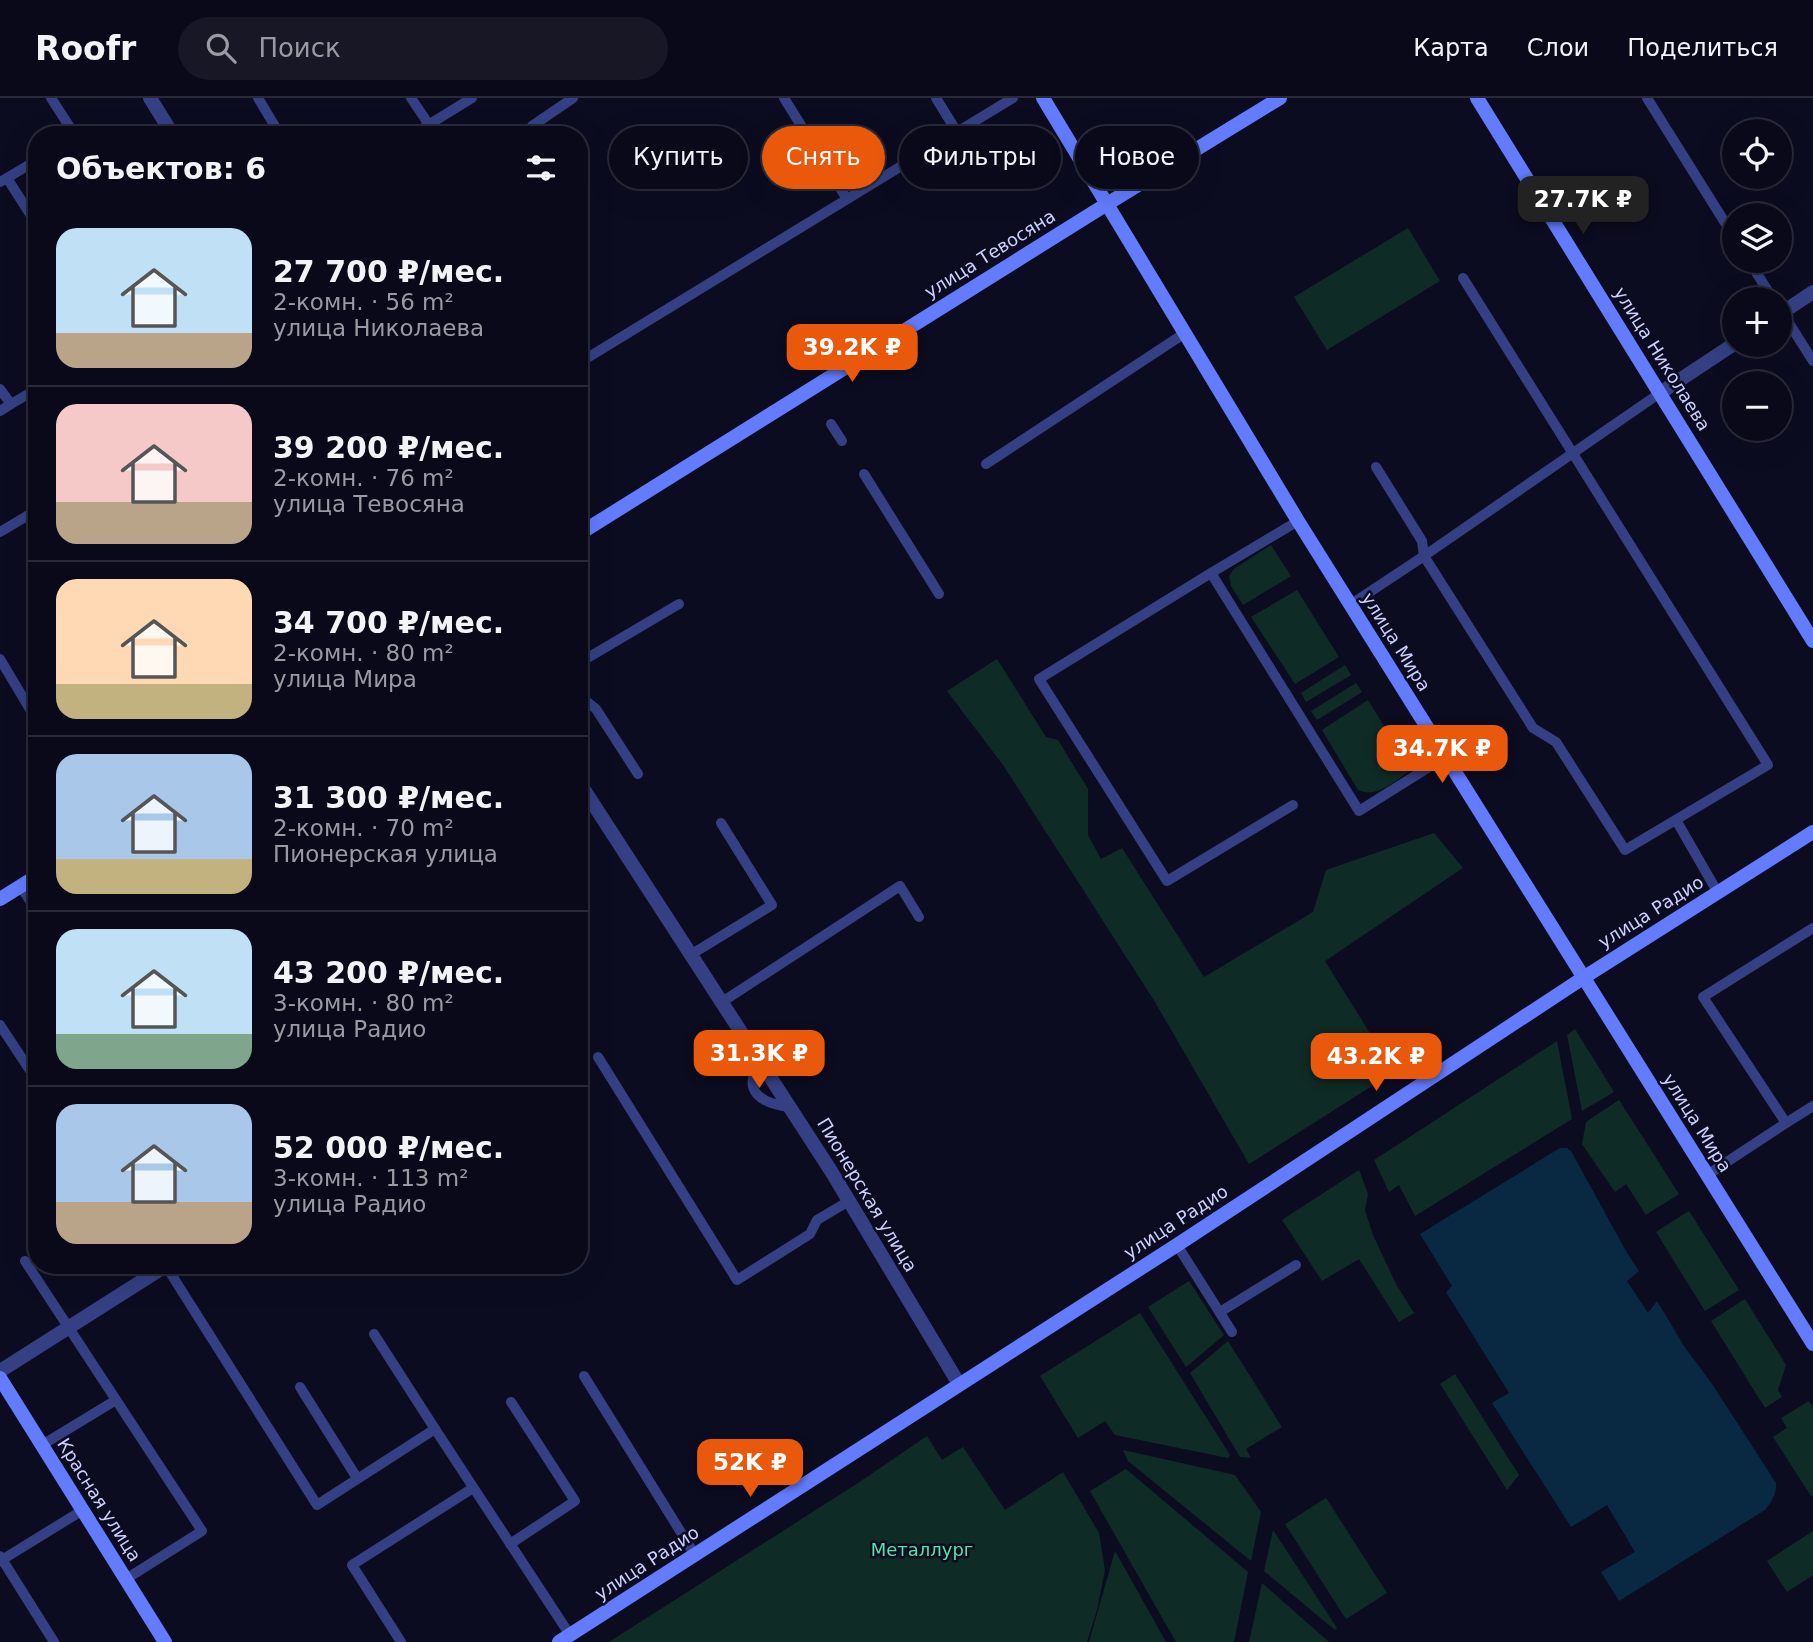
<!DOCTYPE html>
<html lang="ru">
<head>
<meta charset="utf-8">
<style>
  :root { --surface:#090919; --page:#171726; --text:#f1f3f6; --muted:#999aa2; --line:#292a38; --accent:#ea580c }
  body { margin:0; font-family:"DejaVu Sans",sans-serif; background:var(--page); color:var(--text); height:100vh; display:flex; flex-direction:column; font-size:26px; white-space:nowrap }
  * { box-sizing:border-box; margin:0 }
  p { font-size:23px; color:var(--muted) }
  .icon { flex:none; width:38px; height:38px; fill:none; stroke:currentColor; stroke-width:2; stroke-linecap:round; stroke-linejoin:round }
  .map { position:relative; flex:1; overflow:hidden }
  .drawer { position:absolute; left:28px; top:28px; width:560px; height:1148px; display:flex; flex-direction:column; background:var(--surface); border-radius:28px; box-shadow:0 7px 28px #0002,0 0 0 2px var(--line) }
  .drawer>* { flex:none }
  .guide { position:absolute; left:609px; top:28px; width:665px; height:63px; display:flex; gap:14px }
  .tools { position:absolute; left:1722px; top:21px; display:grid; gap:14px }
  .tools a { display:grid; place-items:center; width:70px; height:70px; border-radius:50%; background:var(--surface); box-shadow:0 7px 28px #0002,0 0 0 2px var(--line); font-size:35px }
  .price { position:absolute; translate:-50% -60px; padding:0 16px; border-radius:14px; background:var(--accent); color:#fff; font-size:23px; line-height:46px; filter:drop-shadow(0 2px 4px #0008) }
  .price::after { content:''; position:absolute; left:50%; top:42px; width:21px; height:16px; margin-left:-10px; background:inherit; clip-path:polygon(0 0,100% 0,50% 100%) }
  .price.selected { background:#222; color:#fff }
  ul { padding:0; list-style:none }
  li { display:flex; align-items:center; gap:21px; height:175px; padding:0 28px }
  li+li { border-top:2px solid var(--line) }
  li span { display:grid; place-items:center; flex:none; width:196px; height:140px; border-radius:21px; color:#555 }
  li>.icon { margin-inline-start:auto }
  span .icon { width:84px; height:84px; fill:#fffc; stroke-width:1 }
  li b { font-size:30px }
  h2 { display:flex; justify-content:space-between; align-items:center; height:84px; padding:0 28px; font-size:30px }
  .chip { padding:0 24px; border-radius:32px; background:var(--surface); box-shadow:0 7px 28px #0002,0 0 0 2px var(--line); font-size:24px; line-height:63px }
  .chip.selected { background:var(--accent); color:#fff }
  header { display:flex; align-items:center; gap:42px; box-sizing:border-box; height:98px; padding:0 35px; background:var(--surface); border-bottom:2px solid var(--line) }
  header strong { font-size:33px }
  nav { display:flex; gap:38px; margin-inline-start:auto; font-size:24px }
  .search { width:490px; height:63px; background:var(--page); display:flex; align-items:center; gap:18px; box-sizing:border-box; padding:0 24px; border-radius:38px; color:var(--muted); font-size:26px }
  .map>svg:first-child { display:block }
  .green { fill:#0f2b25 }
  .water { fill:#092943 }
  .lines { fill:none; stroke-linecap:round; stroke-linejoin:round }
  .service { stroke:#344083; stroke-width:10 }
  .minor { stroke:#344083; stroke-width:14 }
  .secondary { stroke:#637cff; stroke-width:14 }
  .labels { text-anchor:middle; stroke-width:5; stroke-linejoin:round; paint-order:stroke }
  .street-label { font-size:18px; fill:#ccd0ff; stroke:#0c0c21 }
  .park-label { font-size:18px; fill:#52e5a5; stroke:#0c0c21 }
</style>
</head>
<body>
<header>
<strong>Roofr</strong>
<div class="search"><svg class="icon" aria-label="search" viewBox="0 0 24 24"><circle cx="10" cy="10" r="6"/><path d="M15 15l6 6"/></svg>Поиск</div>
<nav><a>Карта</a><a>Слои</a><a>Поделиться</a></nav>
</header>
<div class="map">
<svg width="1813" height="1544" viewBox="0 0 1813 1544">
  <rect width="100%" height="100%" fill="#0c0c21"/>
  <g class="green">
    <polygon points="1408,130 1440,183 1327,252 1294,199"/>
    <polygon points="1271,447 1291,478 1243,507 1231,488 1229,478 1234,471"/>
    <polygon points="1297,492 1339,559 1295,586 1251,519"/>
    <polygon points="997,561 1046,639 1058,642 1088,691 1088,737 1101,761 1122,750 1204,879 1313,814 1326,772 1434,735 1463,770 1325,863 1394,974 1249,1066 1155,904 1003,667 947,593"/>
    <polygon points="1345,567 1351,577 1306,604 1301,595"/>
    <polygon points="1356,585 1362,594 1317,622 1311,613"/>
    <path d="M1368,602L1411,672C1396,682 1377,701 1358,692L1322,632Z"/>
    <polygon points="1575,931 1614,994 1582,1013 1567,937"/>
    <polygon points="1557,943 1572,1021 1415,1118 1399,1087 1389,1094 1374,1062"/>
    <polygon points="1619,1002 1679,1096 1646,1117 1626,1086 1615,1094 1582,1046 1586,1024"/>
    <polygon points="1359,1072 1368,1096 1365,1112 1373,1137 1396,1186 1414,1215 1399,1224 1359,1161 1322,1183 1282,1122"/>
    <polygon points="1689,1113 1739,1192 1705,1213 1656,1134"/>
    <polygon points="1189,1183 1224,1237 1186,1269 1148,1209"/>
    <polygon points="1745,1201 1786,1267 1778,1292 1782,1299 1765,1310 1711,1223"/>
    <polygon points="1140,1215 1230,1357 1228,1360 1115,1337 1105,1323 1078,1340 1040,1278"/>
    <polygon points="1228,1243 1282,1329 1246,1351 1251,1360 1240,1359 1190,1275"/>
    <polygon points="1455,1276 1519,1377 1507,1392 1440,1286"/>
    <polygon points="1809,1303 1813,1310 1813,1397 1811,1398 1773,1339 1787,1330 1781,1320"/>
    <polygon points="927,1338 942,1362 963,1349 1005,1412 1063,1374 1099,1435 1105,1472 1097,1512 1087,1544 609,1544 858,1385"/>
    <polygon points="1123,1352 1235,1377 1261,1414 1251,1463 1128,1363"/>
    <polygon points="1126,1371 1248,1474 1234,1544 1176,1544 1090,1393"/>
    <polygon points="1326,1400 1387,1495 1346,1521 1285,1426"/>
    <polygon points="1273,1432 1337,1530 1335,1532 1264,1473"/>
    <polygon points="1813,1433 1813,1477 1787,1494 1767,1463"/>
    <polygon points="1115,1453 1166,1544 1089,1544"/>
    <polygon points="1262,1485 1329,1544 1249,1544"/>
  </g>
  <path class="water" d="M1560,1050H1567L1571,1053L1627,1155L1639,1173L1627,1183L1648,1215L1657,1203L1684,1248L1712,1286L1776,1385C1777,1396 1771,1404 1765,1412L1619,1503L1601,1474L1635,1454L1607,1407L1571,1429L1492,1305L1509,1295L1446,1194L1452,1188L1420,1136Z"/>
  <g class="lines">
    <g class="service">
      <polyline points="51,0 75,37"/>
      <polyline points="258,0 279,35 277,37"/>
      <polyline points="411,0 436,37"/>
      <polyline points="784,0 847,101"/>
      <polyline points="1647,0 1734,139"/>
      <polyline points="532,28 573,0"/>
      <polyline points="957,34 1013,0"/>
      <polyline points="412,37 472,0"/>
      <polyline points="7,80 37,62"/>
      <polyline points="0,84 7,80 37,127"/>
      <polyline points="1749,163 1773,201"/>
      <polyline points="1780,211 1813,263"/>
      <polyline points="579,265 957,34 936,0"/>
      <polyline points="0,291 11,306 0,313"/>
      <polyline points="11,306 37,291"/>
      <polyline points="831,326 842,343"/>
      <polyline points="986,366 1185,235"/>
      <polyline points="1376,369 1422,443 1424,458 1660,295"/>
      <polyline points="864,376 939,496"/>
      <polyline points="1298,423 1211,475 1359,713 1445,659"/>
      <polyline points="0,434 37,412"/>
      <polyline points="1211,475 1039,581 1167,783 1293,707"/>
      <polyline points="1350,507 1424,458 1533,630 1556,644 1625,752 1768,667 1463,180"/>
      <polyline points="0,561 37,623"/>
      <polyline points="579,565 679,506"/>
      <polyline points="579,597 596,611 638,676"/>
      <polyline points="1676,722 1718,795"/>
      <polyline points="20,788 37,813"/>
      <polyline points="692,856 772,807 721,725"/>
      <polyline points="722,904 900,788 919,819"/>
      <polyline points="0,927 37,983"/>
      <polyline points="598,959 737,1182 810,1136 817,1122 849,1103"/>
      <path d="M761,964C740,993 762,1006 790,1009"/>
      <polyline points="1786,1025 1813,1008"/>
      <polyline points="1707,1077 1786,1025 1703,899 1813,830"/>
      <polyline points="1177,1147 1232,1234"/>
      <polyline points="25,1163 202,1433 126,1481"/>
      <polyline points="166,1168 317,1407 435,1331 374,1236"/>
      <polyline points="1220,1214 1296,1167"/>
      <polyline points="584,1278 695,1457"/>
      <polyline points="300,1289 357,1380"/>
      <polyline points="435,1331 570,1537"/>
      <polyline points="42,1347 116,1302"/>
      <polyline points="510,1446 575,1403 511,1304"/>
      <polyline points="0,1458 54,1544"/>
      <polyline points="0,1463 83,1412"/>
      <polyline points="401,1544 352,1467 473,1390"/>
    </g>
    <g class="minor">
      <polyline points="150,0 173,37"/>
      <polyline points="1780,216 1813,194"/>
      <polyline points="1660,295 1734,246"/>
      <polyline points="579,684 831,1073 959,1286"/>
      <polyline points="0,1273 167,1167"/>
    </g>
    <g class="secondary">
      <polyline points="1043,0 1298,423 1813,1246"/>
      <polyline points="1477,0 1813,543"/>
      <polyline points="579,436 1107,106 1280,0"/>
      <polyline points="0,801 37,778"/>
      <polyline points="0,1280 165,1544"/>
      <polyline points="559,1544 1177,1147 1583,880 1813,734"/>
    </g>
  </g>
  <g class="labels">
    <g class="street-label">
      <text transform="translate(990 156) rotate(-32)" y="6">улица Тевосяна</text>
      <text transform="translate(1662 261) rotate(58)" y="6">улица Николаева</text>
      <text transform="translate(1396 544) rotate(58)" y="6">улица Мира</text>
      <text transform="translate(1651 814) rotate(-32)" y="6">улица Радио</text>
      <text transform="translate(1697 1025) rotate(58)" y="6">улица Мира</text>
      <text transform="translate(867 1097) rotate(59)" y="6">Пионерская улица</text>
      <text transform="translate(1176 1124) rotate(-33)" y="6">улица Радио</text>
      <text transform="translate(99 1402) rotate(58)" y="6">Красная улица</text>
      <text transform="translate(647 1465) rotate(-33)" y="6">улица Радио</text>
    </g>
    <g class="park-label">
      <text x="922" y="1458">Металлург</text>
    </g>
  </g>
</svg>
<div class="tools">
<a><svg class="icon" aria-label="locate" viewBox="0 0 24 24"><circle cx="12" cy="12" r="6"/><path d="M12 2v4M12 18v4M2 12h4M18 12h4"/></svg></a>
<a><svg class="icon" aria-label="layers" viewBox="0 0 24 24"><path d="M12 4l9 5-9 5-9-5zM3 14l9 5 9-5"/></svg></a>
<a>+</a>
<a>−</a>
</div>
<b class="price selected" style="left:1583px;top:138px">27.7K ₽</b>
<b class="price" style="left:852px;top:286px">39.2K ₽</b>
<b class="price" style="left:1442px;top:687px">34.7K ₽</b>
<b class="price" style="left:759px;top:992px">31.3K ₽</b>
<b class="price" style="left:1376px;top:995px">43.2K ₽</b>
<b class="price" style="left:750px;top:1401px">52K ₽</b>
<div class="guide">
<a class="chip">Купить</a>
<a class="chip selected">Снять</a>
<a class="chip">Фильтры</a>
<a class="chip">Новое</a>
</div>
<section class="drawer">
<h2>Объектов: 6<svg class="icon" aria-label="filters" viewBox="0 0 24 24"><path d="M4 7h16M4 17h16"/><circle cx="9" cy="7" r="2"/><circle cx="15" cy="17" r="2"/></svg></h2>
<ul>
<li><span style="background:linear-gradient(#bfe0f5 75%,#b9a48a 0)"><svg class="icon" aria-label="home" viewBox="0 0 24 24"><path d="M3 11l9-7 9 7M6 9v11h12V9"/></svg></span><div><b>27 700 ₽/мес.</b><p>2-комн. · 56 m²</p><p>улица Николаева</p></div></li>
<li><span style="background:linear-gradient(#f6c9c9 70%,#b9a48a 0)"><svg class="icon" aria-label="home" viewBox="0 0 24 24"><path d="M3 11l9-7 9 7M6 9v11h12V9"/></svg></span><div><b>39 200 ₽/мес.</b><p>2-комн. · 76 m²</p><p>улица Тевосяна</p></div></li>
<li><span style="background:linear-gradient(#ffd9b3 75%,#c2b280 0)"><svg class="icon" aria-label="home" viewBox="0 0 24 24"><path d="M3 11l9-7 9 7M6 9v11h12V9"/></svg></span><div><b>34 700 ₽/мес.</b><p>2-комн. · 80 m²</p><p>улица Мира</p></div></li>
<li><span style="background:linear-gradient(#a9c7e8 75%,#c2b280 0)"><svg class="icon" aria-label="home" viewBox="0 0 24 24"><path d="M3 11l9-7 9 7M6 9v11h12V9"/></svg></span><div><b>31 300 ₽/мес.</b><p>2-комн. · 70 m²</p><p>Пионерская улица</p></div></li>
<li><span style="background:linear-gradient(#bfe0f5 75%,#7fa58c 0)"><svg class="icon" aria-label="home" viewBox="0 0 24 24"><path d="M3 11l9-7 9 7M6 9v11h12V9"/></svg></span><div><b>43 200 ₽/мес.</b><p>3-комн. · 80 m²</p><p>улица Радио</p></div></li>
<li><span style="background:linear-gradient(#a9c7e8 70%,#b9a48a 0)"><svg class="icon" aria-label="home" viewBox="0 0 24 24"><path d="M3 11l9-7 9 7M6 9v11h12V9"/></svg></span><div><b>52 000 ₽/мес.</b><p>3-комн. · 113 m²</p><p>улица Радио</p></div></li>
</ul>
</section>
</div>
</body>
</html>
